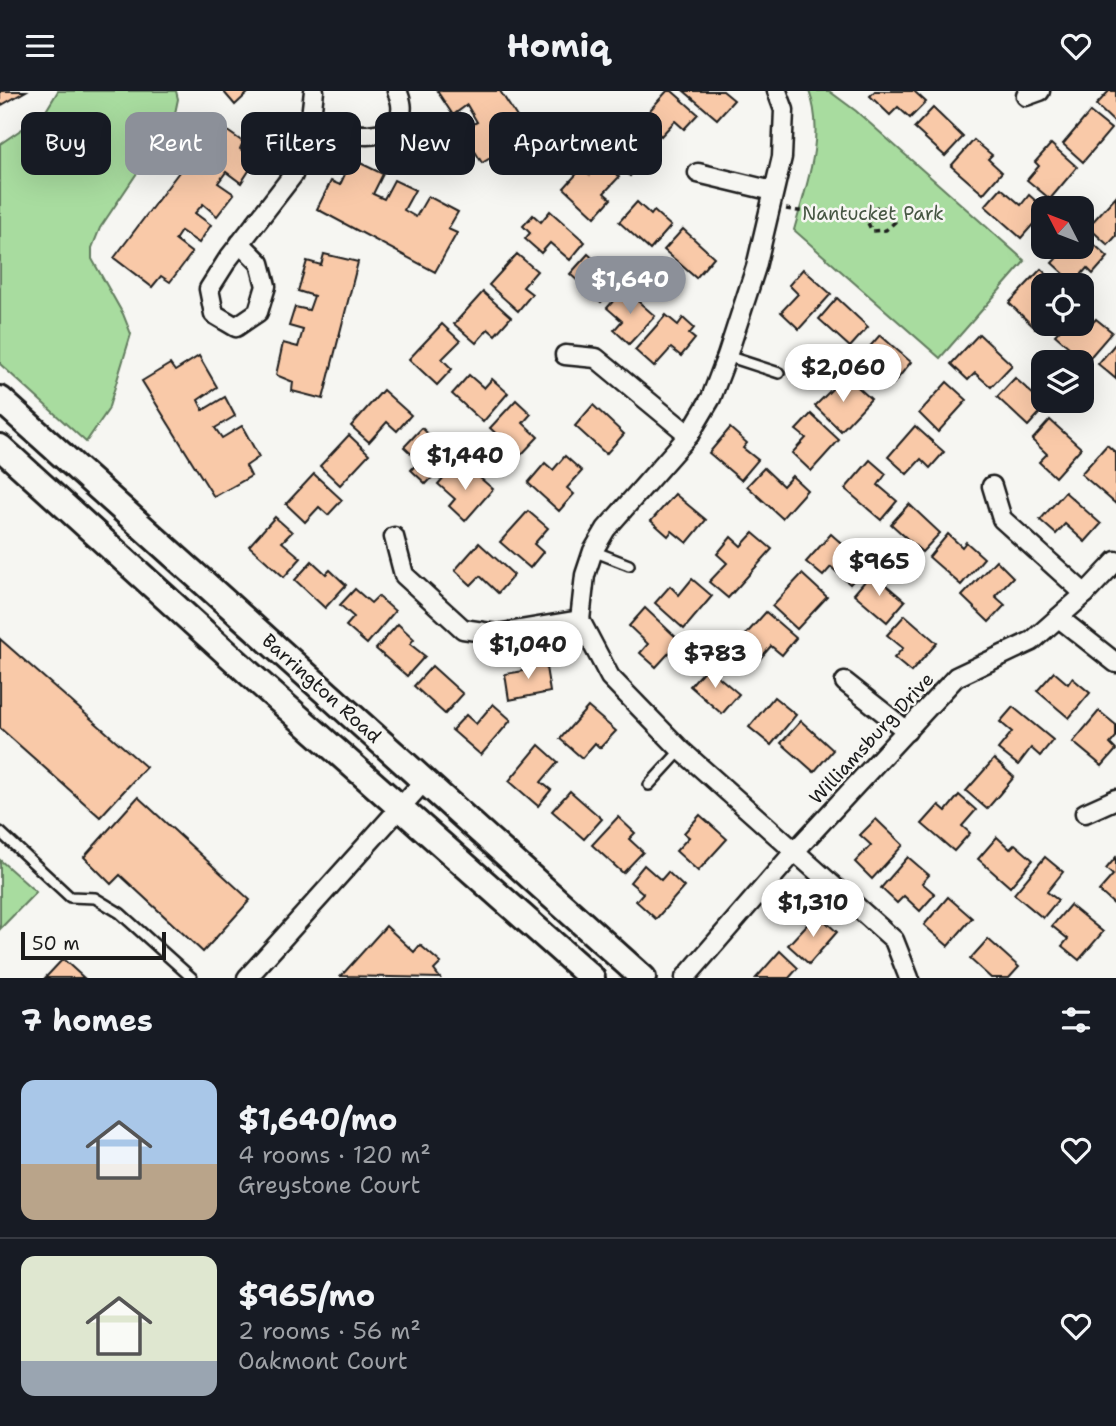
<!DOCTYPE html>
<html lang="en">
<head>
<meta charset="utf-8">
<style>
  :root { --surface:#171b24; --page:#20242c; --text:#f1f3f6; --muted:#9ea1a6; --line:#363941; --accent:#8c9099 }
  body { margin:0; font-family:"Shantell Sans",sans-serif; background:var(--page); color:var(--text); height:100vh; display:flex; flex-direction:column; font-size:26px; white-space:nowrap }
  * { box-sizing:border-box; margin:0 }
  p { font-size:23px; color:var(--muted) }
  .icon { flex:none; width:38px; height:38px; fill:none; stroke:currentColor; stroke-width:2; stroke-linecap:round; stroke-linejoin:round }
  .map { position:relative; height:887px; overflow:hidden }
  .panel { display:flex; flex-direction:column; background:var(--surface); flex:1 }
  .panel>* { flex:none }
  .banner { position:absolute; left:21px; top:21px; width:700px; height:63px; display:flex; gap:14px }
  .needle { width:46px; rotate:312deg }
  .tools { position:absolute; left:1031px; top:105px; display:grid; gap:14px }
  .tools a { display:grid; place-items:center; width:63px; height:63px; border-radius:14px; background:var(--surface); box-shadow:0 7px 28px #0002; font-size:35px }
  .scale { position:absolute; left:21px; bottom:18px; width:145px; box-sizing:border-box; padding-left:7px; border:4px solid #1c1c1c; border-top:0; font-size:19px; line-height:24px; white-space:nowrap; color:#1c1c1c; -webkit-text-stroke:5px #f6f6f2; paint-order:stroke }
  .price { position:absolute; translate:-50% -60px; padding:0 16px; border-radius:24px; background:#fff; color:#222; font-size:23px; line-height:46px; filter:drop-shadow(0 2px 4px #0008) }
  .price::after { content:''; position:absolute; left:50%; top:42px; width:21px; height:16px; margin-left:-10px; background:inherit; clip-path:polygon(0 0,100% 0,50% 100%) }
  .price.selected { background:var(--accent); color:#fff }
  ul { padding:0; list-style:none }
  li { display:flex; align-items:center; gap:21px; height:175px; padding:0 21px }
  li+li { border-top:2px solid var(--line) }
  li span { display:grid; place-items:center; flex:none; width:196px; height:140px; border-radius:14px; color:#555 }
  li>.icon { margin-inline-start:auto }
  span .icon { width:84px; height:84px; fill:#fffc; stroke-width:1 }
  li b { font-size:30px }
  h2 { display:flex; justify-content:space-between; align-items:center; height:84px; padding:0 21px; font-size:30px }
  .tag { padding:0 24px; border-radius:14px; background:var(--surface); box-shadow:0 7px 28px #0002; font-size:24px; line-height:63px }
  .tag.selected { background:var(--accent); color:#fff }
  header { display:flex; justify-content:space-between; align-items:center; height:91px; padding:0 21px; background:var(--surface); font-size:32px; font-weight:700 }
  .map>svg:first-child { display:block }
  .green { fill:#a8dc9f; stroke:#627c5e; stroke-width:2 }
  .building { fill:#f9c9a8; stroke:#1c1c1c; stroke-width:2 }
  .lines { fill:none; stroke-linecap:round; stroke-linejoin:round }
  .lane-casing { stroke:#1c1c1c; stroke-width:14 }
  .street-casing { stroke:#1c1c1c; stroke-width:23 }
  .secondary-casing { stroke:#1c1c1c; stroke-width:30 }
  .path { stroke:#1c1c1c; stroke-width:3.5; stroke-dasharray:5 5; stroke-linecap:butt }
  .lane { stroke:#f6f6f2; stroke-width:9 }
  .street { stroke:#f6f6f2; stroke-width:18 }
  .secondary { stroke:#f6f6f2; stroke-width:24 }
  .labels { text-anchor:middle; stroke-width:5; stroke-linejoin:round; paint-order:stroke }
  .park-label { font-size:19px; fill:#465643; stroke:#f6f6f2 }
  .street-label { font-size:19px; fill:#1c1c1c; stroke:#f6f6f2 }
</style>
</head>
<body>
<header><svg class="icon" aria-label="menu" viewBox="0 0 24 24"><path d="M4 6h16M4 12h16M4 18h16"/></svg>Homiq<svg class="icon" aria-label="heart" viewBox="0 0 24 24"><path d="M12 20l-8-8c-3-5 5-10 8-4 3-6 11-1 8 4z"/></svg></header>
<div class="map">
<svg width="1116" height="887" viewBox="0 0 1116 887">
  <rect width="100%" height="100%" fill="#f6f6f2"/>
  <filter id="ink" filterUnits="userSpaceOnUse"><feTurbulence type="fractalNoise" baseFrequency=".0143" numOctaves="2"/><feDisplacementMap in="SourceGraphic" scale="14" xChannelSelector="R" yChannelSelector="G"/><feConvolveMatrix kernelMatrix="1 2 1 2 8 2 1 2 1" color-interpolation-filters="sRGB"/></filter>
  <g filter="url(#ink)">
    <g class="green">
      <polygon points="58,0 176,0 178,8 174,27 100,137 92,157 92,168 123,223 131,243 108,319 86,351 0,273 0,53 44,23"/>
      <path d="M809,0H829L856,20L1025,170L940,267L794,139C806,95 826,45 809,0Z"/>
      <polygon points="0,769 36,801 0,838"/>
    </g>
    <g class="building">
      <polygon points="0,0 26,0 0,15"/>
      <polygon points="223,0 250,0 235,14"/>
      <polygon points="437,0 500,0 539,60 503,81 494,65 482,72 462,39 477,31 467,14 453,24"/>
      <polygon points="667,0 672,0 698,23 684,38 675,30 661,45 642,28"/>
      <polygon points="684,0 723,0 734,9 717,28"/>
      <polygon points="875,0 914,0 926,11 910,27 898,16 890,24 870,5"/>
      <polygon points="1109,0 1116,0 1116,33 1096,14"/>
      <polygon points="933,17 963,46 945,65 914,37"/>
      <polygon points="1090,21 1111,38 1083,71 1063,53"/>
      <polygon points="216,32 243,51 240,58 256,69 241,92 226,81 218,92 234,103 217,125 203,113 195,122 211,134 199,152 181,140 175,149 192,162 170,191 161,185 152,196 114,167"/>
      <polygon points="637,34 657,52 630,85 609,66"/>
      <polygon points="974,49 992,64 988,68 1002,81 983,103 951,75"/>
      <polygon points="1051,53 1077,76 1050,108 1027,89 1039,75 1035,71"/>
      <polygon points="352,68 383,83 373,103 384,108 394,89 415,99 404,119 416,126 428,105 458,121 448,138 457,142 435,181 317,118 331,90 340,94"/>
      <polygon points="602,71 619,86 604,102 611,108 595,126 564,97 582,77 590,84"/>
      <polygon points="1001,97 1021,114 1029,104 1044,117 1043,122 1021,147 985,115"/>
      <polygon points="1116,105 1116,145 1108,154 1088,136"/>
      <polygon points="637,111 651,124 654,120 671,135 650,159 619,131"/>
      <polygon points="550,120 585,151 570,169 550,152 541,162 525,148 530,142 523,135 533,124 541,131"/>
      <polygon points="683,138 714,166 696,187 664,159"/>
      <polygon points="1082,142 1108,166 1093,183 1087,177 1074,192 1052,172 1067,156 1082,156"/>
      <polygon points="324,163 358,171 323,308 292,300 293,291 276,284 283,252 298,256 303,239 289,235 295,216 309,219 314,205 298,200 307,170 321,174"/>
      <polygon points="517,163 537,180 523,196 532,203 518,220 489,194"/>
      <polygon points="588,163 619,190 601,211 570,183"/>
      <polygon points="803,178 831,203 799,238 781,221 798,203 789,194"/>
      <polygon points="1041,178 1058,194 1043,194 1043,231 1036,238 1009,212"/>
      <polygon points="624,198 655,225 629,253 614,239 622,230 607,217"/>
      <polygon points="483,201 511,226 495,244 488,238 476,252 454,233"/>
      <polygon points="837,207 868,236 850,256 819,228"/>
      <polygon points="666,224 678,234 683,227 694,237 689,243 695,248 681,265 671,257 654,276 635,259"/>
      <polygon points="1096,228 1112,241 1086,271 1055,244 1065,233 1082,232 1088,237"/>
      <polygon points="442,233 460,250 442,268 452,278 437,294 409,268"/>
      <polygon points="979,243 1012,274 991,296 975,282 968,289 951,273"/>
      <polygon points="880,244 911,271 894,292 885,285 873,298 856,284 872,266 865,261"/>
      <polygon points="1116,252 1116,288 1098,273"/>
      <polygon points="199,265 217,296 198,309 203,319 225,306 235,325 215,337 222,347 242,335 259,366 246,375 251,385 214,406 142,290 170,273 175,280"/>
      <polygon points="469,284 484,297 492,288 508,302 483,331 452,303"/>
      <polygon points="1015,287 1046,315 1028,335 997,306"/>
      <polygon points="849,288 871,308 841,340 815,315 834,296 838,299"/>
      <polygon points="947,291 967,309 938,341 919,322"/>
      <polygon points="383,299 411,324 397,340 387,331 369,351 351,335"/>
      <polygon points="516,309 531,323 523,332 538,346 520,365 490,337"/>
      <polygon points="593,314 624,343 606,363 575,335"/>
      <polygon points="811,323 839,349 811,380 792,362 806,347 796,339"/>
      <polygon points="1050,329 1081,357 1055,386 1039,371 1047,363 1032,349"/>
      <polygon points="915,335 944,361 930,377 921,368 907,383 888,366"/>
      <polygon points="422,337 452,365 426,393 411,379 419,370 404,356"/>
      <polygon points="730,337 747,352 743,357 758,369 741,389 709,362"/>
      <polygon points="349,344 369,363 340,394 320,375"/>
      <polygon points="1107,354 1116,362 1116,413 1081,383"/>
      <polygon points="565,365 582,380 567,397 574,403 559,420 528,392 545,372 553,379"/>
      <polygon points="870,369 886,383 878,394 897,410 881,429 845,398"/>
      <polygon points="453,376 467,389 473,381 493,398 465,430 449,415 455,408 438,393"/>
      <polygon points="764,377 783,395 792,385 807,399 782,427 747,395"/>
      <polygon points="314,383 342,409 328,424 319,416 305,431 286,413"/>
      <polygon points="1065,401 1101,433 1085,451 1065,433 1056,443 1040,429"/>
      <polygon points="675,403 706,429 687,452 672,440 668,445 651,430"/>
      <polygon points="909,413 940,442 922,461 891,433"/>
      <polygon points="528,420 548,437 534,453 543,461 530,477 500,451"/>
      <polygon points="275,426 292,441 282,451 301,467 284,486 249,455"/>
      <polygon points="753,442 772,458 728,507 709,491 727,472 717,463 731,446 741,455"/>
      <polygon points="831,443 867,475 850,493 831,476 823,485 806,471"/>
      <polygon points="948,443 962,456 966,451 984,467 961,494 929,466"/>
      <polygon points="479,452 514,484 498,502 480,485 471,494 455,479"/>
      <polygon points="996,469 1013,486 995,505 1005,514 989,531 962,505"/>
      <polygon points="312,470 326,483 330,479 346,494 325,517 295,489"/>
      <polygon points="872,482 905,510 887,531 854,503"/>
      <polygon points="802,483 827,506 797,538 772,515"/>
      <polygon points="692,488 712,505 684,538 655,512 670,495 679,504"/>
      <polygon points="355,498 371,512 378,505 395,520 367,553 346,535 354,526 340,514"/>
      <polygon points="645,517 680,550 656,576 640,562 648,553 629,535"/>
      <polygon points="766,521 796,547 782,564 771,555 758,570 738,552"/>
      <polygon points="905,524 937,552 911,581 894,567 903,557 887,544"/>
      <polygon points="398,533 414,548 410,553 425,565 407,585 376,558"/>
      <polygon points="0,548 146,676 100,726 0,637"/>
      <polygon points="545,570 550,601 509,609 505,583 524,580 523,574"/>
      <polygon points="432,575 463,603 445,623 414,595"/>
      <polygon points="707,576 739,603 722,623 690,595"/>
      <polygon points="1054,581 1068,593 1072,587 1090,602 1069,627 1037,600"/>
      <polygon points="774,606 796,624 771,654 749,636"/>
      <polygon points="493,613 511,629 481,664 452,639 466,624 476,633"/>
      <polygon points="588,616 616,640 600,657 595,652 582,667 560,648"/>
      <polygon points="1013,616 1053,649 1040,665 1031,657 1018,674 998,658 1012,641 1000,631"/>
      <polygon points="1099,620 1116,634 1116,646 1110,653 1116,659 1102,675 1073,651"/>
      <polygon points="801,630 833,659 814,681 781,652"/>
      <polygon points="539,654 558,671 541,691 551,699 538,715 509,690"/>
      <polygon points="994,668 1014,686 987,718 966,700"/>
      <polygon points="570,700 602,728 584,748 552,720"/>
      <polygon points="959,704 976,719 962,735 970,742 954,760 922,733 939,714 946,720"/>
      <polygon points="138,706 250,809 203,861 120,784 111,793 84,766"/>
      <polygon points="700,724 727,748 698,780 676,760 689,746 684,742"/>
      <polygon points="618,726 635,742 629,748 643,761 623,782 592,754"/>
      <polygon points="876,728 903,754 872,788 855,771 871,754 860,744"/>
      <polygon points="997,746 1010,758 1015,753 1033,769 1010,796 978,768"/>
      <polygon points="908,766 929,784 922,792 935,803 920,820 904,805 897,812 881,797"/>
      <polygon points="1045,766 1063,781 1047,801 1058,809 1043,827 1014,803"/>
      <polygon points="1116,766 1116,815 1099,800 1113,784 1106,778"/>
      <polygon points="644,774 661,789 668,781 684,796 656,828 636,810 643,802 630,791"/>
      <polygon points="948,806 972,827 948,855 924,834"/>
      <polygon points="1070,814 1103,841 1079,869 1062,855 1068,848 1052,835"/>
      <polygon points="817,823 837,841 809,873 788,854"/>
      <polygon points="386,835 414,861 420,854 441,872 434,879 440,887 341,885"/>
      <polygon points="988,848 1019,876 1009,887 991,887 970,868"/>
      <polygon points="780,860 798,877 789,887 756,887"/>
      <polygon points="63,868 84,887 45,887"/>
    </g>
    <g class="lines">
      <g class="lane-casing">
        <g id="lane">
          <polyline points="727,265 779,282"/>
          <polyline points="593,460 629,474"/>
          <polyline points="649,694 681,659"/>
          <polyline points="0,741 70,806 95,807 120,822 192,887"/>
        </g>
      </g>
      <g class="street-casing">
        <g id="street">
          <polyline points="777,0 784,19 782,66 756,176 727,265 711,307 689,344 606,438 593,460 585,484 580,529 610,586 681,659 894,849 909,887"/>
          <polyline points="1026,5 1040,0"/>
          <path d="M310,34C337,39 383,57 399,27C404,18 401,9 397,0"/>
          <polyline points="698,82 773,100"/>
          <polyline points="240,152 260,172 266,195 258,221 236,236 214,223 209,198 228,168 293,84 310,34 314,0"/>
          <polyline points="565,264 596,267 689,344"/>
          <polyline points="992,395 1002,428 1085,503"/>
          <polyline points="394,446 404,484 463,538 497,543 580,529"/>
          <polyline points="1059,527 1116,572"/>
          <polyline points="845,591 907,640"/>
          <polyline points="1085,722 1116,708"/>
          <polyline points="247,887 425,689"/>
          <polyline points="685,887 795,760 956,586 1032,550 1085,503 1116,470"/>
        </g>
      </g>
      <g class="secondary-casing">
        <g id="secondary">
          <polyline points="0,308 643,887"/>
          <polyline points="0,356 262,594 592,887"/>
        </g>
      </g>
      <path class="path" d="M786,118C813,123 840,124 867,123L871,118L881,115L889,120L895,131L886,139L872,140L867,130V123"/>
      <use href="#lane" class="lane"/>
      <use href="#street" class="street"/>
      <use href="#secondary" class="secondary"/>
    </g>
  </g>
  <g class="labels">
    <g class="park-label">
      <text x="873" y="129">Nantucket Park</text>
    </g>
    <g class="street-label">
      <text transform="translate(322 597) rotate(42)" y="7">Barrington Road</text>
      <text transform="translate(871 647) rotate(-47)" y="7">Williamsburg Drive</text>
    </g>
  </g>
</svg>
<div class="tools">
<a><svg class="needle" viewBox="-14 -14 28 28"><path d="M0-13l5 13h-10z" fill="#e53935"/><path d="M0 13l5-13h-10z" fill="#9ea1a6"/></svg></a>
<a><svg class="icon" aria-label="locate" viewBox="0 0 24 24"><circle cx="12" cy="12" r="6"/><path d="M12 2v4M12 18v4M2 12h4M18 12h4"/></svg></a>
<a><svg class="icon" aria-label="layers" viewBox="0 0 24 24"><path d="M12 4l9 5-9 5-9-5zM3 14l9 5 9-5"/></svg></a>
</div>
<div class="scale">50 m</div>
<b class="price selected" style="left:630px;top:225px">$1,640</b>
<b class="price" style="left:843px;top:313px">$2,060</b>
<b class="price" style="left:465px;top:401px">$1,440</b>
<b class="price" style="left:879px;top:507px">$965</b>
<b class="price" style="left:528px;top:590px">$1,040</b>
<b class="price" style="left:715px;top:599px">$783</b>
<b class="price" style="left:813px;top:848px">$1,310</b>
<div class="banner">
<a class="tag">Buy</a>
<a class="tag selected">Rent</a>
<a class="tag">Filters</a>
<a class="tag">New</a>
<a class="tag">Apartment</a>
</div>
</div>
<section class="panel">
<h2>7 homes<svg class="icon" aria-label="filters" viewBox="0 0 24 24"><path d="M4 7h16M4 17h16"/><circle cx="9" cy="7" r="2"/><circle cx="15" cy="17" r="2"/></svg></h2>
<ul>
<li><span style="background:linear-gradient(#a9c7e8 60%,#b9a48a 0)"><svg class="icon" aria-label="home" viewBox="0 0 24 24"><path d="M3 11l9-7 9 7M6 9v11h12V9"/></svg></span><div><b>$1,640/mo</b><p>4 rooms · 120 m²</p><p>Greystone Court</p></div><svg class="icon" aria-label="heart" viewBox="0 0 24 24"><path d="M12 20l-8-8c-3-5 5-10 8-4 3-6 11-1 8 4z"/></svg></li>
<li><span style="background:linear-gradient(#dfe7d0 75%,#9aa5b1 0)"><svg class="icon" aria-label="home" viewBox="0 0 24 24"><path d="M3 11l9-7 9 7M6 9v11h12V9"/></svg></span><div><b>$965/mo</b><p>2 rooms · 56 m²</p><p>Oakmont Court</p></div><svg class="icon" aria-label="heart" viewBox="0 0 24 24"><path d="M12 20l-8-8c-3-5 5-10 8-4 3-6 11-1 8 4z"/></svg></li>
</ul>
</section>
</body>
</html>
